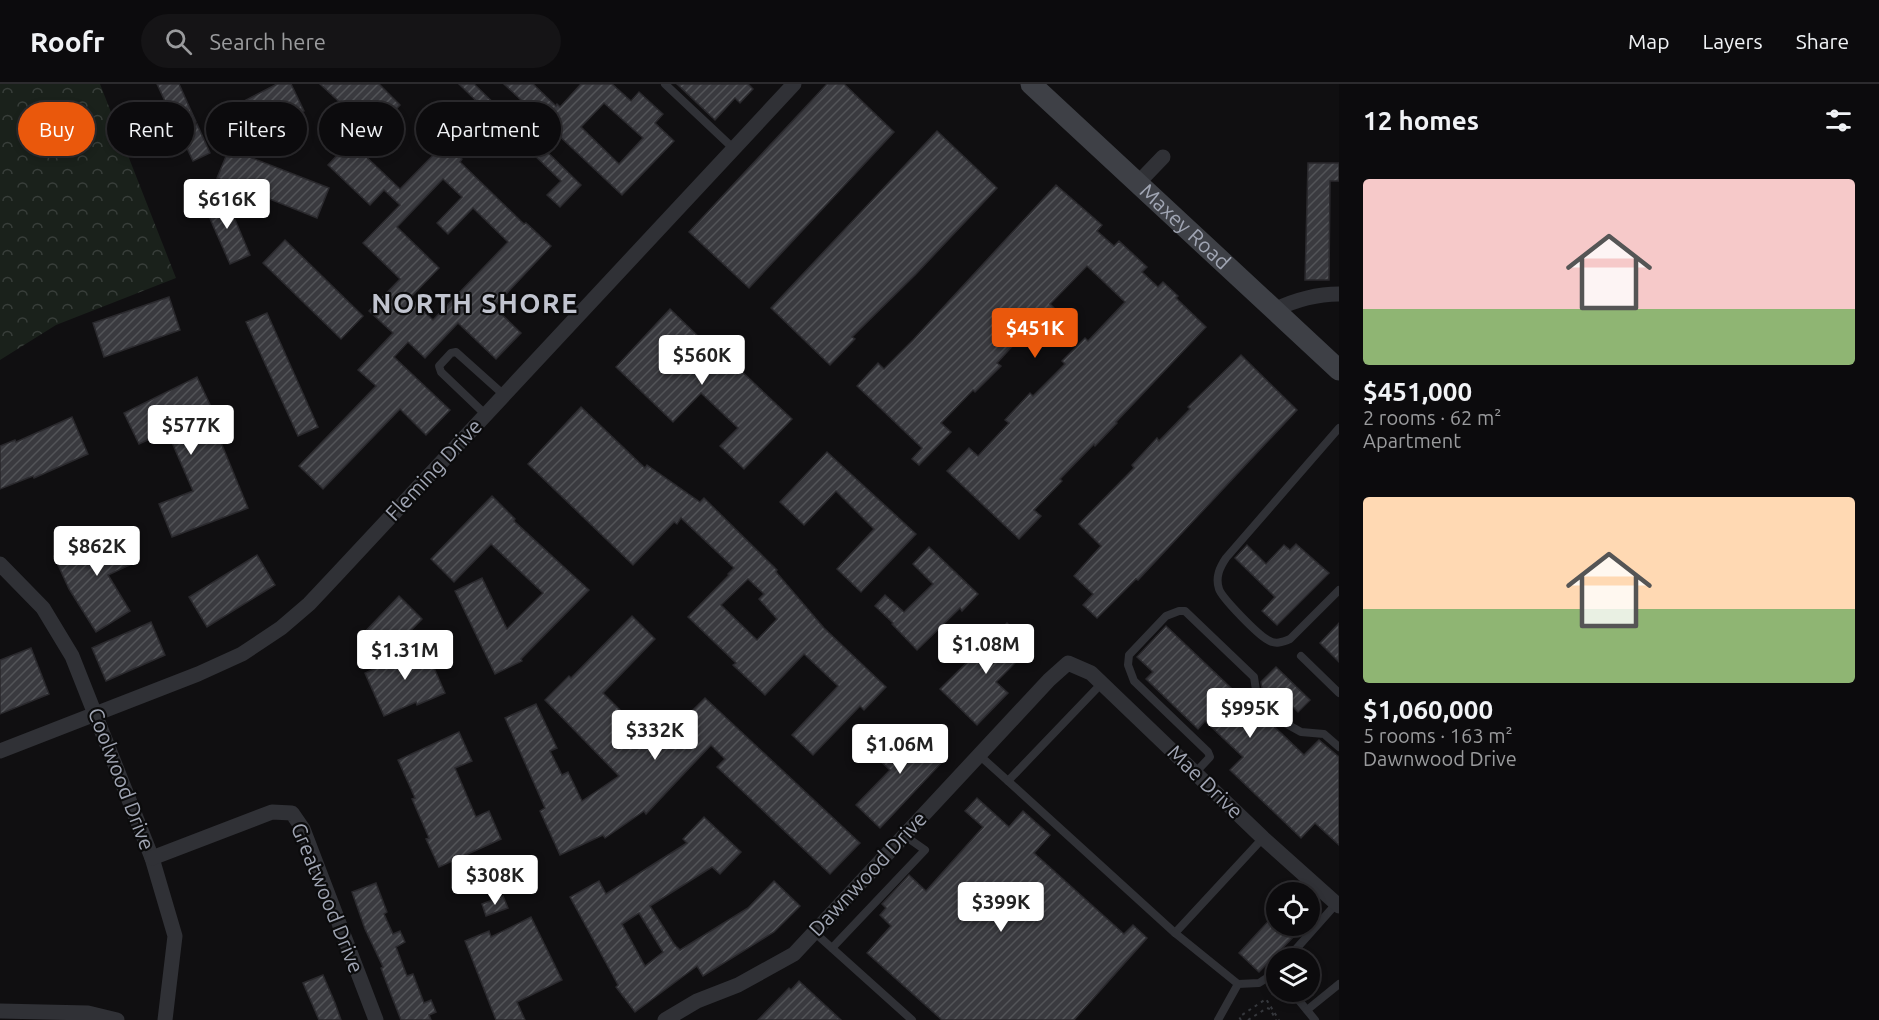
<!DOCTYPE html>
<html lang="en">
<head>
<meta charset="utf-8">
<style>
  :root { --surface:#0c0b0d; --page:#151416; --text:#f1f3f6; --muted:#9a9b9d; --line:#2c2b2e; --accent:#ea580c }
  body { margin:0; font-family:Ubuntu,sans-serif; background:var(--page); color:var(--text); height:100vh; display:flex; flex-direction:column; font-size:22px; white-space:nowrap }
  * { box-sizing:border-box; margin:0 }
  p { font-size:20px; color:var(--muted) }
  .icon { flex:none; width:33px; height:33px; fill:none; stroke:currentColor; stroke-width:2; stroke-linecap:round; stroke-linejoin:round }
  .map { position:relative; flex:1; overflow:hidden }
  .side { display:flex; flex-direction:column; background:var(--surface); width:540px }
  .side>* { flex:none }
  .guide { position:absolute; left:18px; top:18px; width:570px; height:54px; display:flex; gap:12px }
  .buttons { position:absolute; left:1266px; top:798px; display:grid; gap:12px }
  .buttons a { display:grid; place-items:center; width:54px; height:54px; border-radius:50%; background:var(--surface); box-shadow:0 3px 9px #0003,0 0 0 2px var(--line); font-size:30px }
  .price { position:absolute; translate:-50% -51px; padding:0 14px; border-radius:6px; background:#fff; color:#222; font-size:20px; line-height:39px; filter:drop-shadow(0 2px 3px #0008) }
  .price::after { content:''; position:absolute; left:50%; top:36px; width:18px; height:14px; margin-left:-9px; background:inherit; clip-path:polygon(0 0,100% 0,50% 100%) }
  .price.active { background:var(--accent); color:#fff }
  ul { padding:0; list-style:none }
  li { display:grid; align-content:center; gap:12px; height:318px; padding:0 24px }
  li span { display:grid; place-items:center; height:186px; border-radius:6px; color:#555 }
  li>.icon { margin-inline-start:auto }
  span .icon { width:108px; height:108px; fill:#fffc; stroke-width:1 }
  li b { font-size:26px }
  h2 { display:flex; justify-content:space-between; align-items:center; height:72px; padding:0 24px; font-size:26px }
  .chip { padding:0 21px; border-radius:27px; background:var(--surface); box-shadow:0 3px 9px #0003,0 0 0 2px var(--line); font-size:21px; line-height:54px }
  .chip.active { background:var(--accent); color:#fff }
  header { display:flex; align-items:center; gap:36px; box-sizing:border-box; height:84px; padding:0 30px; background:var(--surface); border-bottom:2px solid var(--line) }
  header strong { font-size:28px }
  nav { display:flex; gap:33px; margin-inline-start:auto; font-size:21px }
  .search { width:420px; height:54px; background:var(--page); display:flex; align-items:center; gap:15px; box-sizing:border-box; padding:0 21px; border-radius:33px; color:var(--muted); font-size:22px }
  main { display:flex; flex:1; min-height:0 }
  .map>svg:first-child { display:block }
  .forest { fill:url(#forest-crowns) }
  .building { fill:url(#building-hatch); stroke:#2a292d; stroke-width:1.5; fill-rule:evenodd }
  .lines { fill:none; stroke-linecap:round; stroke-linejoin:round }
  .path { stroke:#36383d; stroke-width:2; stroke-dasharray:3 4.5; stroke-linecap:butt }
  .lane { stroke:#303136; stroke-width:8 }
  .street { stroke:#303136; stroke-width:15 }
  .secondary { stroke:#3e4046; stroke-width:21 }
  .labels { text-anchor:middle; stroke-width:4.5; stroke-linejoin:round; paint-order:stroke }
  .street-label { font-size:21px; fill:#a0a5b3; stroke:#0b0b0c }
  .district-label { font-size:27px; font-weight:bold; letter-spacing:1.5px; fill:#c1c4cf; stroke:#0b0b0c }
</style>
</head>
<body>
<header>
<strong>Roofr</strong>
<div class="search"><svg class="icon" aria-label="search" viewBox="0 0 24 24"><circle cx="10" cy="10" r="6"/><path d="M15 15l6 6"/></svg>Search here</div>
<nav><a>Map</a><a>Layers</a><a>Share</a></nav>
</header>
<main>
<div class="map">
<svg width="1339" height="936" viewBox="0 0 1339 936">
  <defs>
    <pattern id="forest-crowns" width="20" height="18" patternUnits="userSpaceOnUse" patternTransform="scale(1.5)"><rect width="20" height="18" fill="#1a211b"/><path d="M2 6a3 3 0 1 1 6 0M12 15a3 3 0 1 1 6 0" fill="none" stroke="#383e3a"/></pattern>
    <pattern id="building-hatch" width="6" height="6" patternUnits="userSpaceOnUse" patternTransform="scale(1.5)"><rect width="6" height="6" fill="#3a3a3f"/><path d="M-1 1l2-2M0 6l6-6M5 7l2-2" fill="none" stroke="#535458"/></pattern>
  </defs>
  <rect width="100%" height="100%" fill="#100f11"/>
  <polygon class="forest" points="0,0 100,0 176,194 56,241 0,276"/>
  <g class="building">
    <polygon points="157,0 179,0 196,38 193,42 197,40 210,69 193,77"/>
    <polygon points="277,0 291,0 304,27 260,49 244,17"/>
    <path d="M320,0H379L400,21L358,65L400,105L445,59L462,75L460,78L524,140L526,139L551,162L494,223L521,249L496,275L458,239L425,274L408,258L394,273L450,326L426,351L400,325L323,405L299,382L376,302L358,286L393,249L369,227L400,195L363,159L400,121L384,106L370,121L328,81L358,49L340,32L347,25ZM443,95L462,113L437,139L448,150L473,124L508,158L433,236L410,214L439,184L397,143Z"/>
    <polygon points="459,0 474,0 512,37 505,45"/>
    <path d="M504,0H533L556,22L557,20L560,23L581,0H612L631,17L639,8L663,30L655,39L674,57L622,111ZM604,19L643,54L619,80L581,43Z"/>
    <polygon points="677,0 748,0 753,5 740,19 735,14 715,36"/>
    <polygon points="827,0 844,0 894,48 749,204 689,148"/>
    <polygon points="937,47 997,104 916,190 852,253 855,255 830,281 771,224"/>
    <polygon points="536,57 581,101 560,123 547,111 561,97 528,65"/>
    <polygon points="229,65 329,104 317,134 217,94"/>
    <polygon points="1308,79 1339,79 1339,97 1330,97 1329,196 1305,196"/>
    <polygon points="1056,101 1102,141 1097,147 1114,162 1119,157 1147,183 1142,188 1158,203 1163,198 1178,212 1176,214 1206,243 1116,338 1117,339 1095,362 1094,360 1060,395 1062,397 1034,426 1041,432 1019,455 947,387 969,364 978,372 1009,339 1005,336 1030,309 1033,312 1065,280 1062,277 1085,254 1088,257 1125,218 1087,182 1050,220 1054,224 1029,250 1026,247 997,279 1001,282 975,308 973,306 941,339 951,348 919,381 912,375 922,364 857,302 878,279 884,285 913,256"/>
    <polygon points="225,112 250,171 230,180 204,121"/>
    <polygon points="285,156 363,232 341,255 263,179"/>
    <polygon points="169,213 180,246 104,273 93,239"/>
    <polygon points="670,225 734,287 738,284 792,335 744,385 720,362 738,344 701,309 673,338 616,283"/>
    <polygon points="267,229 318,343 298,352 246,238"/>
    <polygon points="1241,271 1297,326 1138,496 1136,495 1097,534 1083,521 1093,510 1074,492 1101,462 1079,440 1134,384 1132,381 1157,354 1159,357 1190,325 1188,323"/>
    <polygon points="197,293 212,325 208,327 248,424 172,453 159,420 193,407 167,347 139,360 124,329"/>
    <path d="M581,323L645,384L647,381L700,418L704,414L777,486L776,488L824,544L886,603L864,626L860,622L813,671L792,651L838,602L804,570L765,611L733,581L736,579L688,533L729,491L728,490L734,484L681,434L677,440L674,438L633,481L528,380ZM748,495L764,510L759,515L777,535L757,556L721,521Z"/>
    <polygon points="72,333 88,370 34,394 33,392 0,405 0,362 15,356 16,358"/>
    <polygon points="827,368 916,450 861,508 837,485 874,445 836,407 804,441 780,418"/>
    <polygon points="492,412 515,435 514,437 589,506 521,575 522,577 495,590 455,507 482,494 507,545 543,509 491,460 454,498 431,475"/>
    <polygon points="117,443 134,479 108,491 130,527 96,548 69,505 54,472"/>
    <polygon points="1296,460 1329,489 1277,541 1262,527 1275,513 1235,474 1247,461 1266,480 1284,461 1290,466"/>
    <polygon points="929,463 978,510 962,527 960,524 917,566 892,540 893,539 875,522 885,511 904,528 933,500 913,480"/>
    <polygon points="257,471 275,501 207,543 189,513"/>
    <polygon points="399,512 422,535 379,579 363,564 367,559 360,553"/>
    <polygon points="632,532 655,555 603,609 631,637 634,634 663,663 687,638 684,635 705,614 860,759 830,790 717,683 725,675 711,661 646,730 644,727 605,754 603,751 560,771 540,727 545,724 505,634 536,620 557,664 550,667 562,691 568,688 582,717 619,692 545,616 569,592 571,594"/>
    <polygon points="151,538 165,571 106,597 92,564"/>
    <polygon points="1007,539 1031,563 996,598 1008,609 977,641 940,605"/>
    <polygon points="1339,539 1339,578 1320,559"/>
    <polygon points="1166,542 1250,622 1253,618 1264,628 1262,631 1304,671 1319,656 1339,673 1339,761 1315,739 1301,754 1230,686 1243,673 1205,637 1198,645 1146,595 1153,588 1137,573"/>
    <polygon points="424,561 445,609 417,621 416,618 384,632 365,589"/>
    <polygon points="31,564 49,610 0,630 0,576"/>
    <polygon points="1276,583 1310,616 1298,628 1281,611 1273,620 1263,610 1261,598"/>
    <polygon points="907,641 944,676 880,744 856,721 890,686 876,673"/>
    <polygon points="459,648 472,677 455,684 476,733 489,727 501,755 439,783 426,755 429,754 412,715 415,714 398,676"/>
    <polygon points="977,714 1009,743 1023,727 1050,751 1034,769 1124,850 1133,841 1147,854 1074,936 942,936 867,869 891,842 880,831 886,824 882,820 909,791 926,807 983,743 965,727"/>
    <path d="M704,733L741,768L720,790L712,783L650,822L674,860L680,866L748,824L774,797L800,822L774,848L703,892L697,882L635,928L616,903L618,901L570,813L599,797L606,810L687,759L683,755ZM639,829L663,868L645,882L622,840Z"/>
    <polygon points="376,799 387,828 384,830 393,850 400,847 405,858 396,863 407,892 413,890 424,919 431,916 436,928 429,931 431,936 401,936 390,908 381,884 383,883 365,845 352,808"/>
    <polygon points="503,812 508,824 486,832 482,820"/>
    <polygon points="1276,829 1276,842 1304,842 1259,888 1239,869"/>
    <polygon points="531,833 562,896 517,918 525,936 496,936 465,857 489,847 491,853"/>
    <polygon points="323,891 335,919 341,936 319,936 303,899"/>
    <polygon points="799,897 841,936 758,936 789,904 791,906"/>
  </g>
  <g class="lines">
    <g class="path">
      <polyline points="1241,936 1239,933 1266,915 1279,936"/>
      <polyline points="1248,936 1267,924 1270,925 1276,936"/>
    </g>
    <g class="lane">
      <polyline points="665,0 734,65"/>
      <polyline points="486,331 441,288 439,282 451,269 456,268 504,311"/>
      <path d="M1339,344L1226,474C1220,483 1215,493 1219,505C1222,514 1258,551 1268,556C1275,561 1283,558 1290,555L1339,506"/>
      <polyline points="1301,572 1339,609"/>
      <polyline points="979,671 1008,697 1102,599"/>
      <polyline points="1195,689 1210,673 1208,668 1134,597 1128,581 1129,571 1166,532 1179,527 1185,527 1254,593 1257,613 1283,638 1301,648 1324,650 1339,663"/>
      <polyline points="1008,697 1175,849 1263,754"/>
      <polyline points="814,848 912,936"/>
      <polyline points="1175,849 1238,900 1259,899 1276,888"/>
      <polyline points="832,864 925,766 905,752"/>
      <polyline points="1288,874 1336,820"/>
      <polyline points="1292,908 1315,936"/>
      <polyline points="1307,926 1339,900"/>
      <polyline points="1218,936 1238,900"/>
    </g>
    <g class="street">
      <polyline points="1138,99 1163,73"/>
      <path d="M1274,226C1295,216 1315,210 1339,210"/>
      <polyline points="0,480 43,524 72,572 152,774 175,852 165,936"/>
      <polyline points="0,667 198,590 242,570 281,544 309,520 340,487 794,0"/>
      <polyline points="152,774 272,728 292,729 303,745 376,936"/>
      <polyline points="0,927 88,929 117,936"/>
      <polyline points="665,936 697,917 738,901 794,870 1049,596 1068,579 1091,589 1263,754 1339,822"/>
    </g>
    <path class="secondary" id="s1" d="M1031,0L1339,286"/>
  </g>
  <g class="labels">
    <g class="street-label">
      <text dy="7" stroke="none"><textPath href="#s1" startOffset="210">Maxey Road</textPath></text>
      <text transform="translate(434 386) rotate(-47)" y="7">Fleming Drive</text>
      <text transform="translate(121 695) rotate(69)" y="7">Coolwood Drive</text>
      <text transform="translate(1205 698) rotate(44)" y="7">Mae Drive</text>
      <text transform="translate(868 790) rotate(-47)" y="7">Dawnwood Drive</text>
      <text transform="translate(327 814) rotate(68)" y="7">Greatwood Drive</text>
    </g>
    <g class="district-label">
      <text x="475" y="229">NORTH SHORE</text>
    </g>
  </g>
</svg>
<div class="buttons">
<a><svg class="icon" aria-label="locate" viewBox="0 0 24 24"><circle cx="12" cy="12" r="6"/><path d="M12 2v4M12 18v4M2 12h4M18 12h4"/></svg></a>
<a><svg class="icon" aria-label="layers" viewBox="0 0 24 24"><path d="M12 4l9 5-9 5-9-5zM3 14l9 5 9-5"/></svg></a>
</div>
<b class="price" style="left:227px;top:146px">$616K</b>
<b class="price active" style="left:1035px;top:275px">$451K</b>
<b class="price" style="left:702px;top:302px">$560K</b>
<b class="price" style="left:191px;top:372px">$577K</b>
<b class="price" style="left:97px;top:493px">$862K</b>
<b class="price" style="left:986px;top:591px">$1.08M</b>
<b class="price" style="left:405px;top:597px">$1.31M</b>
<b class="price" style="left:1250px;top:655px">$995K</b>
<b class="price" style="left:655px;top:677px">$332K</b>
<b class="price" style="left:900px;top:691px">$1.06M</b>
<b class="price" style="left:495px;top:822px">$308K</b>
<b class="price" style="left:1001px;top:849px">$399K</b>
<div class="guide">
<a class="chip active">Buy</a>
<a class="chip">Rent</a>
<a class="chip">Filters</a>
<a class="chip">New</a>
<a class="chip">Apartment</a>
</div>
</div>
<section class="side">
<h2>12 homes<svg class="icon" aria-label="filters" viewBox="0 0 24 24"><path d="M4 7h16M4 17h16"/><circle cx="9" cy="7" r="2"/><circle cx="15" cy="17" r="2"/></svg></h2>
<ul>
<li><span style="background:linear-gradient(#f6c9c9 70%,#8fb573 0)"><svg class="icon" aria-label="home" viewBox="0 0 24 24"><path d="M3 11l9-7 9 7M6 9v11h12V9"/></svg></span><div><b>$451,000</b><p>2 rooms · 62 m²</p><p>Apartment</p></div></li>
<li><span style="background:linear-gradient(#ffd9b3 60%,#8fb573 0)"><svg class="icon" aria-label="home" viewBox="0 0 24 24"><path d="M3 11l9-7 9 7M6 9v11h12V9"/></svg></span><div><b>$1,060,000</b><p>5 rooms · 163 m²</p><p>Dawnwood Drive</p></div></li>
</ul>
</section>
</main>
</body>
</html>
